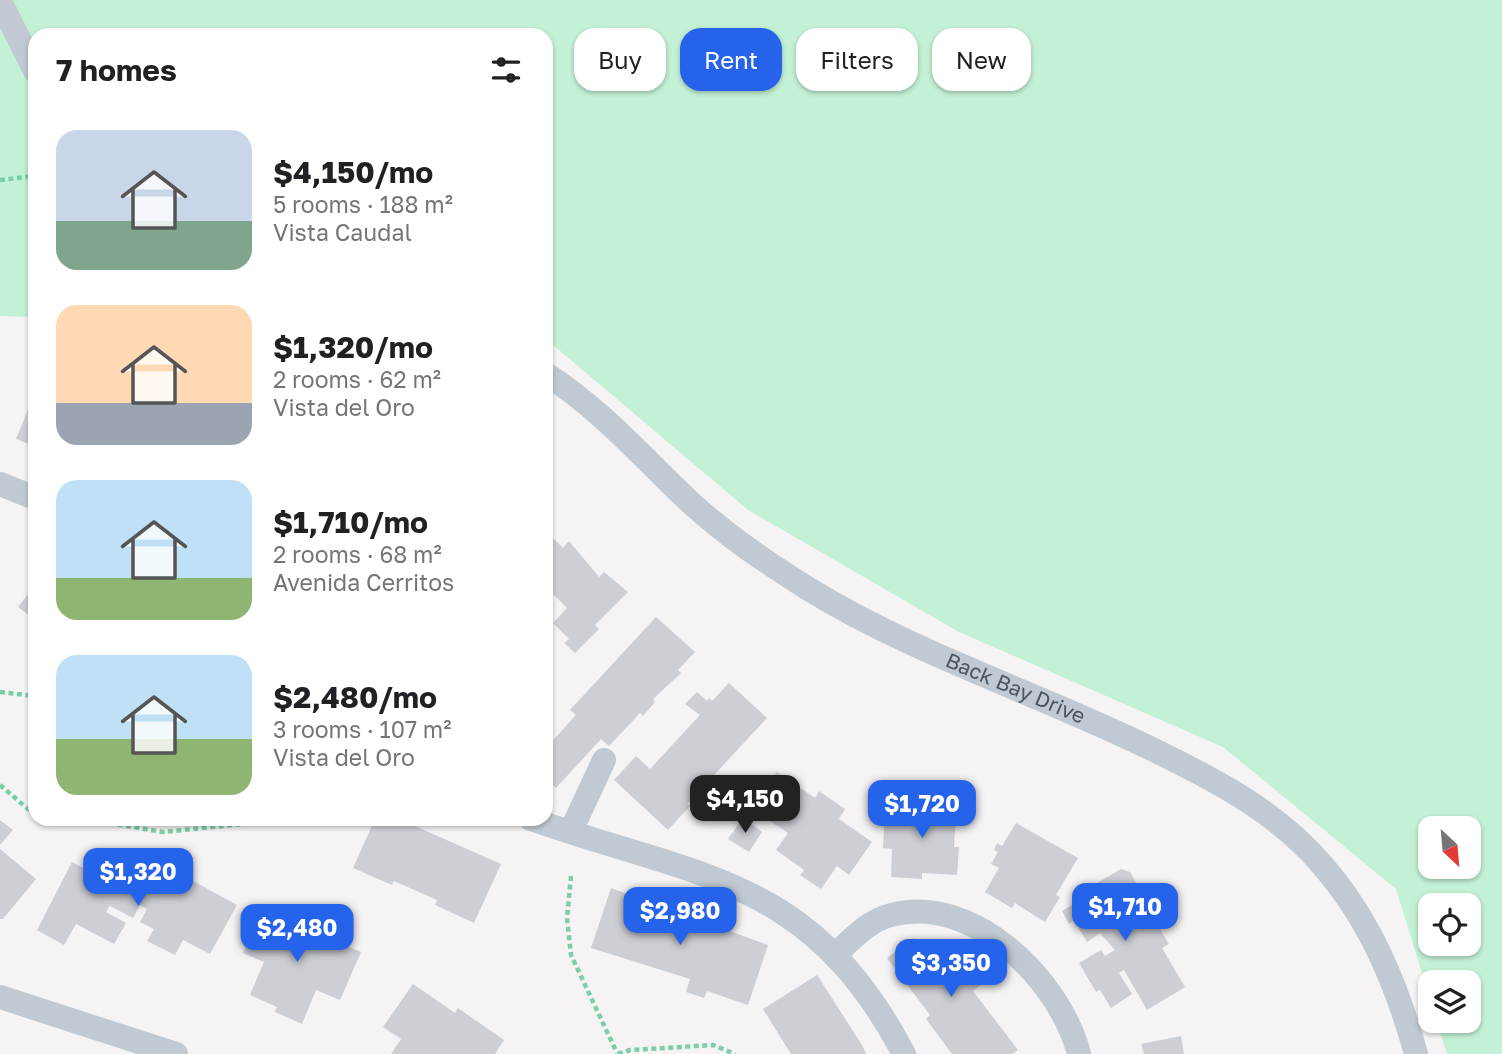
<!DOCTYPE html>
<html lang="en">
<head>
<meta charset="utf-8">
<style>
  :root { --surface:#fff; --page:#f6f6f6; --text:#202124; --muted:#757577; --accent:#2563eb }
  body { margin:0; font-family:"Golos Text",sans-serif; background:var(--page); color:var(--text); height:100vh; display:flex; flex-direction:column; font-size:26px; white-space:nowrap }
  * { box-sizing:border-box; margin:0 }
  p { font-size:23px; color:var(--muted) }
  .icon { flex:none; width:38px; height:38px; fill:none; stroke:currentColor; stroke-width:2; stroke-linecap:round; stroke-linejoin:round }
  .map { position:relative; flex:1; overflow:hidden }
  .details { position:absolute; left:28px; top:28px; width:525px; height:798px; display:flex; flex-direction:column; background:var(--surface); border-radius:21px; box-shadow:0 2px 5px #0004 }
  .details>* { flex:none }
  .hud { position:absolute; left:574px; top:28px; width:665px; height:63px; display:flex; gap:14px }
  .needle { width:46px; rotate:154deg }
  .buttons { position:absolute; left:1418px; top:816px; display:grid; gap:14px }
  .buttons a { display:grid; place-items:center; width:63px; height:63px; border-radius:14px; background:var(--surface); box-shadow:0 2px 5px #0004; font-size:35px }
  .price { position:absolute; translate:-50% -60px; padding:0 16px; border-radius:14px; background:var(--accent); color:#fff; font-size:23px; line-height:46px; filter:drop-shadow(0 2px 4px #0008) }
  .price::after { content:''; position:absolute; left:50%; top:42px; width:21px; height:16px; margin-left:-10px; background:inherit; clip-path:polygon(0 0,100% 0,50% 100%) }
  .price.on { background:#222; color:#fff }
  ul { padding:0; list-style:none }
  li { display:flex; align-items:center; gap:21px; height:175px; padding:0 28px }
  li span { display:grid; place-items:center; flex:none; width:196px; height:140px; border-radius:21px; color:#555 }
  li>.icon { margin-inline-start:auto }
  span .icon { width:84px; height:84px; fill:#fffc; stroke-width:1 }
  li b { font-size:30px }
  h2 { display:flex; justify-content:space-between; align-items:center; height:84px; padding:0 28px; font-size:30px }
  .pill { padding:0 24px; border-radius:21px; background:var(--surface); box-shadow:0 2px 5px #0004; font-size:24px; line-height:63px }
  .pill.on { background:var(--accent); color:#fff }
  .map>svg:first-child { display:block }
  .green { fill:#c3f1d5; fill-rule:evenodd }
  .building { fill:#cdcfd5 }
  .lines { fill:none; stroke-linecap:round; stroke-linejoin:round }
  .path { stroke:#7ad0a6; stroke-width:4.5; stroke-dasharray:5 3.5; stroke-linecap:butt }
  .minor { stroke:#c1cad2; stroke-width:24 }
  .labels { text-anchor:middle; stroke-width:5; stroke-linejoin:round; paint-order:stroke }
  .street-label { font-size:21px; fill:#4a5661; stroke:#fff }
</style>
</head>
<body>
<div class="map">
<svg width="1502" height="1054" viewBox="0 0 1502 1054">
  <rect width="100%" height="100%" fill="#f5f3f3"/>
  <path class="green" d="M0,0H1502V1054H1447L1436,1020H1468V982H1430V999L1396,889L1223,747L959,632L748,510L546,339V35H35V317L0,316ZM1430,828H1468V866H1430ZM1430,905H1468V943H1430Z"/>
  <g class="building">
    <polygon points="29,407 35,410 35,440 32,439 29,444 16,439"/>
    <polygon points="546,531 563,548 569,541 599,577 604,572 628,592 595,625 599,629 575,653 564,643 569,639 553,623 567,608 550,591 546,595"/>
    <polygon points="35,585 35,620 18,607"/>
    <polygon points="656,617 695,652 678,670 681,673 653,699 655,702 643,716 640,713 609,746 601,739 556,788 546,779 546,748 576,715 570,710"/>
    <polygon points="729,683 767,718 687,804 690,806 668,830 614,780 636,756 650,769 700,715 685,704 697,692 707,701 709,698 712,701"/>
    <polygon points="777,772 815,798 819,791 845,809 839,819 872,842 849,875 837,866 821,889 800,875 804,870 776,850 788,833 752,809"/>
    <polygon points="926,800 957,800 954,847 959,847 957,875 922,873 922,879 891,877 892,849 883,848 885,809 926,811"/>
    <polygon points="743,818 762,832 749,852 728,839"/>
    <polygon points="375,819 399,819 501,864 474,923 435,905 437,900 394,881 392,885 353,868"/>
    <polygon points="0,820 13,830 0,845"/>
    <polygon points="1016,823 1078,858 1056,895 1060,897 1045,922 1015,903 1012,908 985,892 999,868 991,864 998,852 994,850 997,843 1002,846"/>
    <polygon points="0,849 36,879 3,919 0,919"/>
    <polygon points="131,859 179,885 184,876 237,905 210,954 183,940 175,955 147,941 154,929 140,922 147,909 140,905 133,918 110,906 106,912 126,923 114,944 76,924 64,945 37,930 72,862 116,886"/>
    <polygon points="1121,869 1130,872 1148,903 1145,904 1169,944 1162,948 1185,987 1147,1010 1124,970 1119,973 1132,994 1111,1008 1100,990 1096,992 1079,963 1101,950 1105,956 1115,950 1100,933 1087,942 1074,920 1069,924 1062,911 1089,895 1091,899 1100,894 1095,884"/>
    <polygon points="611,888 768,945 748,1005 707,991 704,998 686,992 690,979 591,948"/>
    <polygon points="264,905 316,927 314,932 361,952 340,1000 316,990 302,1024 275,1012 277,1007 250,995 264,962 243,953"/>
    <polygon points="914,938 928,956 949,940 982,984 973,991 1018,1050 1012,1054 952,1054 926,1019 930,1015 887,958"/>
    <polygon points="817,975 862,1045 866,1054 791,1054 763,1009"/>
    <polygon points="413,984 455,1013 458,1008 504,1040 495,1054 391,1054 401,1039 383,1027"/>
    <polygon points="1181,1036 1184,1054 1144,1054 1141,1044"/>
  </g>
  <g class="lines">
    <g class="path">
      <polyline points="0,180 35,176"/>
      <polyline points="0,692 35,696"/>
      <polyline points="0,785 28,809 35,810"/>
      <polyline points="84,819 163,832 293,819"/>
      <polyline points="571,876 567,918 571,955 617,1053"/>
      <polyline points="618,1054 630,1050 713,1045 735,1054"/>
    </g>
    <g class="minor">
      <polyline points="0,1 35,71"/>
      <path id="s1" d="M546,374C602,410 643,458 691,503C727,536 766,562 807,588C919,657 1047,696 1164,755C1223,784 1280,815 1323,866C1370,920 1397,985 1416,1054"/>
      <polyline points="0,484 35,498"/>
      <path d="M531,819C701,879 810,876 904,1054"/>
      <polyline points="571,831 604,760"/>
      <path d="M835,955C852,939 868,921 891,915C973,893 1060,980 1079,1054"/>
      <polyline points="0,997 176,1054"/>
    </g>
  </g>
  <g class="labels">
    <g class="street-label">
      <text dy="7" stroke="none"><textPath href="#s1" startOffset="570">Back Bay Drive</textPath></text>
    </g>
  </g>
</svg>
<div class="buttons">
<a><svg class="needle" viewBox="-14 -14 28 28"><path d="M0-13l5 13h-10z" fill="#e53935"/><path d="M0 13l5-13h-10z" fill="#757577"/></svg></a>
<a><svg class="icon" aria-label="locate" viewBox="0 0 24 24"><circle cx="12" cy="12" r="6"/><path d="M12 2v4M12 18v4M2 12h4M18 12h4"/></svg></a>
<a><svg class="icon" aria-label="layers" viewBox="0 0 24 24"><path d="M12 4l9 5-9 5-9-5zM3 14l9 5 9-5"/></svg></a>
</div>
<b class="price on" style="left:745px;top:835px">$4,150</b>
<b class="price" style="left:922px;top:840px">$1,720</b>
<b class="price" style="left:138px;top:908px">$1,320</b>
<b class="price" style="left:1125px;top:943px">$1,710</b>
<b class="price" style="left:680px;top:947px">$2,980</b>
<b class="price" style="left:297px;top:964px">$2,480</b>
<b class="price" style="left:951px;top:999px">$3,350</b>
<div class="hud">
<a class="pill">Buy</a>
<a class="pill on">Rent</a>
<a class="pill">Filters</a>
<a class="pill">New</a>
</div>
<section class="details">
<h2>7 homes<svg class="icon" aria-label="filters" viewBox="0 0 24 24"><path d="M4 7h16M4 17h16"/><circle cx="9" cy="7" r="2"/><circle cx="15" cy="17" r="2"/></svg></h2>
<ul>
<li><span style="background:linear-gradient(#c9d6e8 65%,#7fa58c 0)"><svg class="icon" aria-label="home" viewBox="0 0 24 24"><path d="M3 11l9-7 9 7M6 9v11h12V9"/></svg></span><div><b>$4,150/mo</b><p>5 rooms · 188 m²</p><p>Vista Caudal</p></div></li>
<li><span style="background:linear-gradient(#ffd9b3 70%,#9aa5b1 0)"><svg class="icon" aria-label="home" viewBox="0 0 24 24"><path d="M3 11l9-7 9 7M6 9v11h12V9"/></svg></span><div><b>$1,320/mo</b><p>2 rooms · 62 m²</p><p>Vista del Oro</p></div></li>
<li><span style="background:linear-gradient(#bfe0f5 70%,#8fb573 0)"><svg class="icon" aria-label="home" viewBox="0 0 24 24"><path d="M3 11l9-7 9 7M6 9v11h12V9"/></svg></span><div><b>$1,710/mo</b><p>2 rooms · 68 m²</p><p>Avenida Cerritos</p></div></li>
<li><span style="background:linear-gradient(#bfe0f5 60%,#8fb573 0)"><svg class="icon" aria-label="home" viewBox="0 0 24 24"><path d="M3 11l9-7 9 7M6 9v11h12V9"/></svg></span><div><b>$2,480/mo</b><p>3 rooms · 107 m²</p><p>Vista del Oro</p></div></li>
</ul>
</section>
</div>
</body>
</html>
